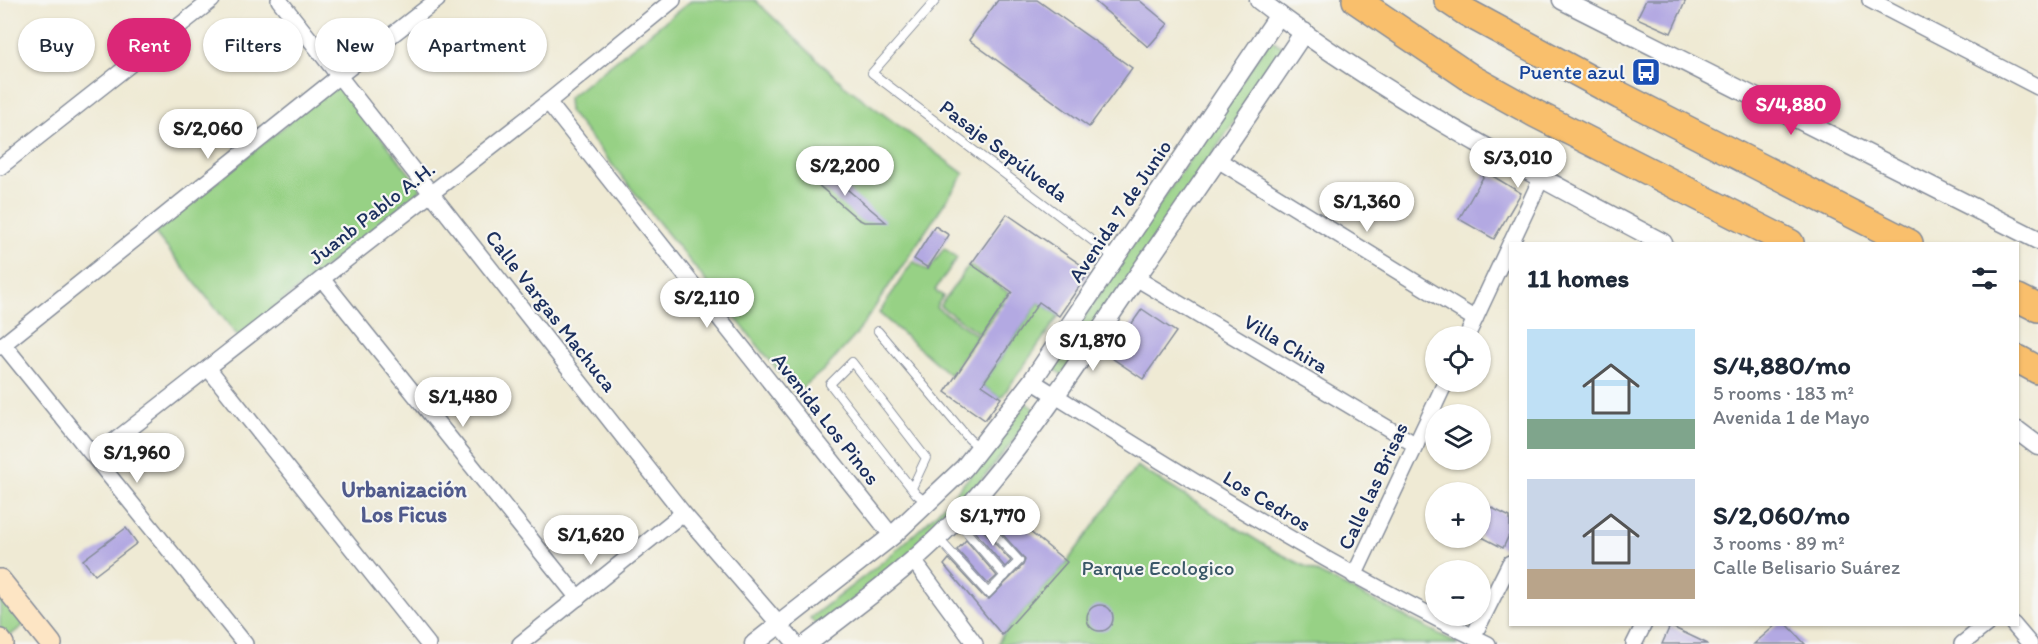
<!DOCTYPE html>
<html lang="en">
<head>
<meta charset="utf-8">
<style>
  :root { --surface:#fff; --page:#f2f2f3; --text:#1f2937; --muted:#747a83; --accent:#db2777 }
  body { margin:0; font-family:Itim,sans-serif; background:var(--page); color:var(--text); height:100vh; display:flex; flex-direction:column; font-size:22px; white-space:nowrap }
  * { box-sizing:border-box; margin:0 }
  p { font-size:20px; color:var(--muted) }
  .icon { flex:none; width:33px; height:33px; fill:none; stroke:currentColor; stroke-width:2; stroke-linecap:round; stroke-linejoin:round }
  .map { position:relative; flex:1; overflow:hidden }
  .drawer { position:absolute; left:1509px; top:242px; width:510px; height:384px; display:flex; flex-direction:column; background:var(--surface); border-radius:0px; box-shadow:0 2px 4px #0004 }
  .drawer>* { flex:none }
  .hud { position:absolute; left:18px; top:18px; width:570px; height:54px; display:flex; gap:12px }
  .tools { position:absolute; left:1425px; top:326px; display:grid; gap:12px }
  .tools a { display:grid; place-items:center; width:66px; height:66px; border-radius:50%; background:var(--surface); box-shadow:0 2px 4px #0004; font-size:30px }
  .price { position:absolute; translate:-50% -51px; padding:0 14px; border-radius:21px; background:#fff; color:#222; font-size:20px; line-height:39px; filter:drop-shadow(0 2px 3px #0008) }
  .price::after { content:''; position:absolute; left:50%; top:36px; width:18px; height:14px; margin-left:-9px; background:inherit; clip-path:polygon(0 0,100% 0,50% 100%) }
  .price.current { background:var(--accent); color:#fff }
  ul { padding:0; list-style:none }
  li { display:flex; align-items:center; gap:18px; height:150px; padding:0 18px }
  li span { display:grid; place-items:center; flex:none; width:168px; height:120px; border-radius:0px; color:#555 }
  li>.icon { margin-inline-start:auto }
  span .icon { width:72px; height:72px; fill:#fffc; stroke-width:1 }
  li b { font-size:26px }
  h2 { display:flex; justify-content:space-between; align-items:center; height:72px; padding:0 18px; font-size:26px }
  .pill { padding:0 21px; border-radius:27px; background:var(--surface); box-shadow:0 2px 4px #0004; font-size:21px; line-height:54px }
  .pill.current { background:var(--accent); color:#fff }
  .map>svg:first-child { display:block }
  .green { fill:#97d185; stroke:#598072; stroke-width:1.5 }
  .building { fill:#b3a9e2 }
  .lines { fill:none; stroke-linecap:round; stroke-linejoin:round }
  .service-casing { stroke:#858c99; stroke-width:10 }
  .minor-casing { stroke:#858c99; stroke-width:18 }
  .tertiary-casing { stroke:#858c99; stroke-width:21 }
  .secondary-casing { stroke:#858c99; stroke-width:24 }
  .motorway-casing { stroke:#858c99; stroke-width:30 }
  .service { stroke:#fff; stroke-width:8 }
  .minor { stroke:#fff; stroke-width:15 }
  .tertiary { stroke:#fff; stroke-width:18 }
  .secondary { stroke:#fde5c4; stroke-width:21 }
  .motorway { stroke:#f9bf6c; stroke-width:27 }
  .labels { text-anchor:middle; stroke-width:4.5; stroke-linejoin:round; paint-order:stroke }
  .transit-label { font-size:21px; fill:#164399; stroke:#f6f6f2; text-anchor:end }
  .street-label { font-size:21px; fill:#1b2f5e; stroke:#f6f6f2 }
  .park-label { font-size:21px; fill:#3a5868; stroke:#f6f6f2 }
  .neighbourhood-label { font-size:22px; font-weight:bold; fill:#505a8c; stroke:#f6f6f2 }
</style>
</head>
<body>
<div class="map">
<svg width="2038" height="644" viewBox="0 0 2038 644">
  <rect width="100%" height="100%" fill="#f6f6f2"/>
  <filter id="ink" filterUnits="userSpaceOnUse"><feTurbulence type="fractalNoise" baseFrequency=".0167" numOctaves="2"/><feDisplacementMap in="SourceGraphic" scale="12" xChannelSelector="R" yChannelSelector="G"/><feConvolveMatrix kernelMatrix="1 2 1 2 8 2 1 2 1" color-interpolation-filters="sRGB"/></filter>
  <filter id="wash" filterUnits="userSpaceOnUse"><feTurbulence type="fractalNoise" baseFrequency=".008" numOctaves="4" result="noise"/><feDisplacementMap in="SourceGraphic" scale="24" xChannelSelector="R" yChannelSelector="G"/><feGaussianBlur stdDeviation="1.35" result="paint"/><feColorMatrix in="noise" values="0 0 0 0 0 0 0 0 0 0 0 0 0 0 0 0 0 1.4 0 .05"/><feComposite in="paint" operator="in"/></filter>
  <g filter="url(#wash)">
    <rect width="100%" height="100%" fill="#efead4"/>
    <g class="green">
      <polygon points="692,0 755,0 844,85 964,174 856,335 826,368 796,393 569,111 568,98"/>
      <polygon points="1270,39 1283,47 1210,158 1062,375 1051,367"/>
      <polygon points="338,82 421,188 417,195 238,336 155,233"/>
      <polygon points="944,248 957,258 935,290 943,296 936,307 978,336 950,375 879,313 913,261 928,271"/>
      <polygon points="969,265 1009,293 980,334 940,306"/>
      <polygon points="1039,302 1059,316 1001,398 982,385"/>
      <path d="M1026,403L1036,410C1001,458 963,505 919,546C887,575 851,600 818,627L810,618C843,592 879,567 910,538C955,498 992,452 1026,403Z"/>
      <polygon points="1137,466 1271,549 1459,644 998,644 1002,635 1067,562"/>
      <polygon points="0,592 25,624 7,638 0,630"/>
    </g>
    <g id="blocks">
      <g class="building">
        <polygon points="998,0 1037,0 1132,68 1089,127 969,40"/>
        <polygon points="1093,0 1139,0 1168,24 1148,47"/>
        <polygon points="1646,0 1686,0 1671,33 1637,18"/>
        <polygon points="816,163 886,222 864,222 858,219 816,183 814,178"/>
        <polygon points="1486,172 1521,193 1494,239 1459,219"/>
        <polygon points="1007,214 1090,271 1059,316 1039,302 982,385 1001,398 985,420 945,392 1012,292 971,264"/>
        <polygon points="935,226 949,235 928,268 914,259"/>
        <polygon points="1142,309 1176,332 1143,379 1109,356"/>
        <polygon points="1480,502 1510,517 1510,533 1503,548 1480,536"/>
        <polygon points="997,505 1067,562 1002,635 944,565 949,559 984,597 989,599 1023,565 1025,560 1023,557 987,517"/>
        <polygon points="979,526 1011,561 1005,567 974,531"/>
        <polygon points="126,528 137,543 95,575 83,560"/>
        <polygon points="966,540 997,576 988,584 957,550"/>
        <circle cx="1100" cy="618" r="13"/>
        <polygon points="1777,624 1787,624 1805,644 1754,644"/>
        <polygon points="1670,626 1708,644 1662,644"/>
      </g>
    </g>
  </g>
  <g filter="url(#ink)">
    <use href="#blocks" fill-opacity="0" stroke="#858c99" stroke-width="1.5"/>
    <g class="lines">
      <g class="service-casing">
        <g id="service">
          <polyline points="936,0 872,73 1115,258"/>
          <polyline points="878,331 969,439 979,447"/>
          <polyline points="912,488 926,458 852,362 830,384 916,494 926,502"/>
          <polyline points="956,520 1005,576"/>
          <polyline points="938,538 988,593 1019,561 969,506"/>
        </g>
      </g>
      <g class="minor-casing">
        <g id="minor">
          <polyline points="279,0 683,513 796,644"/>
          <polyline points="1870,0 2038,87"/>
          <polyline points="548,102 892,536"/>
          <polyline points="1218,160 1475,319"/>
          <polyline points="0,167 212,0"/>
          <polyline points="1511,243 1541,179"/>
          <polyline points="1136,278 1416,445"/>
          <polyline points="322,279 578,598"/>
          <polyline points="1467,336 1510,244"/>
          <polyline points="3,344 245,644"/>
          <polyline points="0,347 339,76 437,0"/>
          <polyline points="208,368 428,644"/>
          <path d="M1032,381C1181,474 1330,568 1488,644"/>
          <polyline points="94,457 548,102 673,0"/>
          <polyline points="914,561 975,644"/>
          <polyline points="1354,576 1446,381"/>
          <polyline points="2013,624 2030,644"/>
          <polyline points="1473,637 1510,563"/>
          <polyline points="520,644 683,513"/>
          <polyline points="1634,644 1644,624"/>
          <polyline points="1962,644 1987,624"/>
        </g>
      </g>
      <g class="tertiary-casing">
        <g id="tertiary">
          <path d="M1259,0C1385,97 1523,169 1663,243"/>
          <polyline points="1562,0 2038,240"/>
          <polyline points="2018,431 2038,446"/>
          <polyline points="754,644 892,536 964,468 1032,381 1279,15"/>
          <path d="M807,644C863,601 921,559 969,506C1026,442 1074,369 1122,298C1183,210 1244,122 1304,32"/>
        </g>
      </g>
      <g class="secondary-casing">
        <g id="secondary">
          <polyline points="0,580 51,644"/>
          <polyline points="0,640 3,644"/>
        </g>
      </g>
      <g class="motorway-casing">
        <g id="motorway">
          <polyline points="1356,0 1471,78 1536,114 1790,243"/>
          <polyline points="1448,0 1466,12 1621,96 1909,243"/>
          <polyline points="2018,298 2038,308"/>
          <polyline points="2018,359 2038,370"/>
        </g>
      </g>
      <use href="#service" class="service"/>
      <use href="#minor" class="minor"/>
      <use href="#tertiary" class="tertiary"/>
      <use href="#secondary" class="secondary"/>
      <use href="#motorway" class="motorway"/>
    </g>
  </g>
  <defs>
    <g id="bus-square" transform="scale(1.5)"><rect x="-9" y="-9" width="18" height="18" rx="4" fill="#1a4fb4" stroke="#f6f6f2"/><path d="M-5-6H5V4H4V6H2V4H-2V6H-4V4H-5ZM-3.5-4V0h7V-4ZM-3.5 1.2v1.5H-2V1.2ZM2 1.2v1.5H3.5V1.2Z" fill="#fff"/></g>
  </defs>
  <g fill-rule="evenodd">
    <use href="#bus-square" x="1646" y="72"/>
  </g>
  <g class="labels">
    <g class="transit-label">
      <text x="1625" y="79">Puente azul</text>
    </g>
    <g class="street-label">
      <text transform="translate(1004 151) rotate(37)" y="7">Pasaje Sepúlveda</text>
      <text transform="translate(1120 211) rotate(-56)" y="7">Avenida 7 de Junio</text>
      <text transform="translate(372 213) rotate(-38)" y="7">Juanb Pablo A.H.</text>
      <text transform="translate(551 311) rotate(52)" y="7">Calle Vargas Machuca</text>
      <text transform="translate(1286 344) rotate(31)" y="7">Villa Chira</text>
      <text transform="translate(826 419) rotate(52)" y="7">Avenida Los Pinos</text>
      <text transform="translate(1373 486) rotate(-65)" y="7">Calle las Brisas</text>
      <text transform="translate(1267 501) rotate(31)" y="7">Los Cedros</text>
    </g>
    <g class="park-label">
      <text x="1158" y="575">Parque Ecologico</text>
    </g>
    <g class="neighbourhood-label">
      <text x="404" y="497">Urbanización<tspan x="404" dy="25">Los Ficus</tspan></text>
    </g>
  </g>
</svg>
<div class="tools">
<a><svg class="icon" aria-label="locate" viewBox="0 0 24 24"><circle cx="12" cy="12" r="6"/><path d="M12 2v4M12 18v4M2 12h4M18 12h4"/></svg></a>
<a><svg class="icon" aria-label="layers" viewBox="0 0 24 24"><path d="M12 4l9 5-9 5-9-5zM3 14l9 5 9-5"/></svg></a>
<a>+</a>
<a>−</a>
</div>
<b class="price current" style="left:1791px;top:136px">S/4,880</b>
<b class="price" style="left:208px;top:160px">S/2,060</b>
<b class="price" style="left:1518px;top:189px">S/3,010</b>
<b class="price" style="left:845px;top:197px">S/2,200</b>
<b class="price" style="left:1367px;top:233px">S/1,360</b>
<b class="price" style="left:707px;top:329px">S/2,110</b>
<b class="price" style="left:1093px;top:372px">S/1,870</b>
<b class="price" style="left:463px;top:428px">S/1,480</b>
<b class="price" style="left:137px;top:484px">S/1,960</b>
<b class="price" style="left:993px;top:547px">S/1,770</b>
<b class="price" style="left:591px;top:566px">S/1,620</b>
<div class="hud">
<a class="pill">Buy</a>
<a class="pill current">Rent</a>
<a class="pill">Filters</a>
<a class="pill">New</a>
<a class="pill">Apartment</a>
</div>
<section class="drawer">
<h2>11 homes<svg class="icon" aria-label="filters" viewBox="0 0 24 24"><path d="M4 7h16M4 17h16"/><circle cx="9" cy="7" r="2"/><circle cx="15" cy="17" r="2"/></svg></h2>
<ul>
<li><span style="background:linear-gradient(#bfe0f5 75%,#7fa58c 0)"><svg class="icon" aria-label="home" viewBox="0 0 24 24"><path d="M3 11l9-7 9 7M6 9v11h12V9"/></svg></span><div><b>S/4,880/mo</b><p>5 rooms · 183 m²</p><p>Avenida 1 de Mayo</p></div></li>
<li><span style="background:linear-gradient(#c9d6e8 75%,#b9a48a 0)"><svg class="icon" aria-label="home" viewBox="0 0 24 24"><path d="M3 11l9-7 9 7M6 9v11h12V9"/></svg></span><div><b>S/2,060/mo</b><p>3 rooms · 89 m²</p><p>Calle Belisario Suárez</p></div></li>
</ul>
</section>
</div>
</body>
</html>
